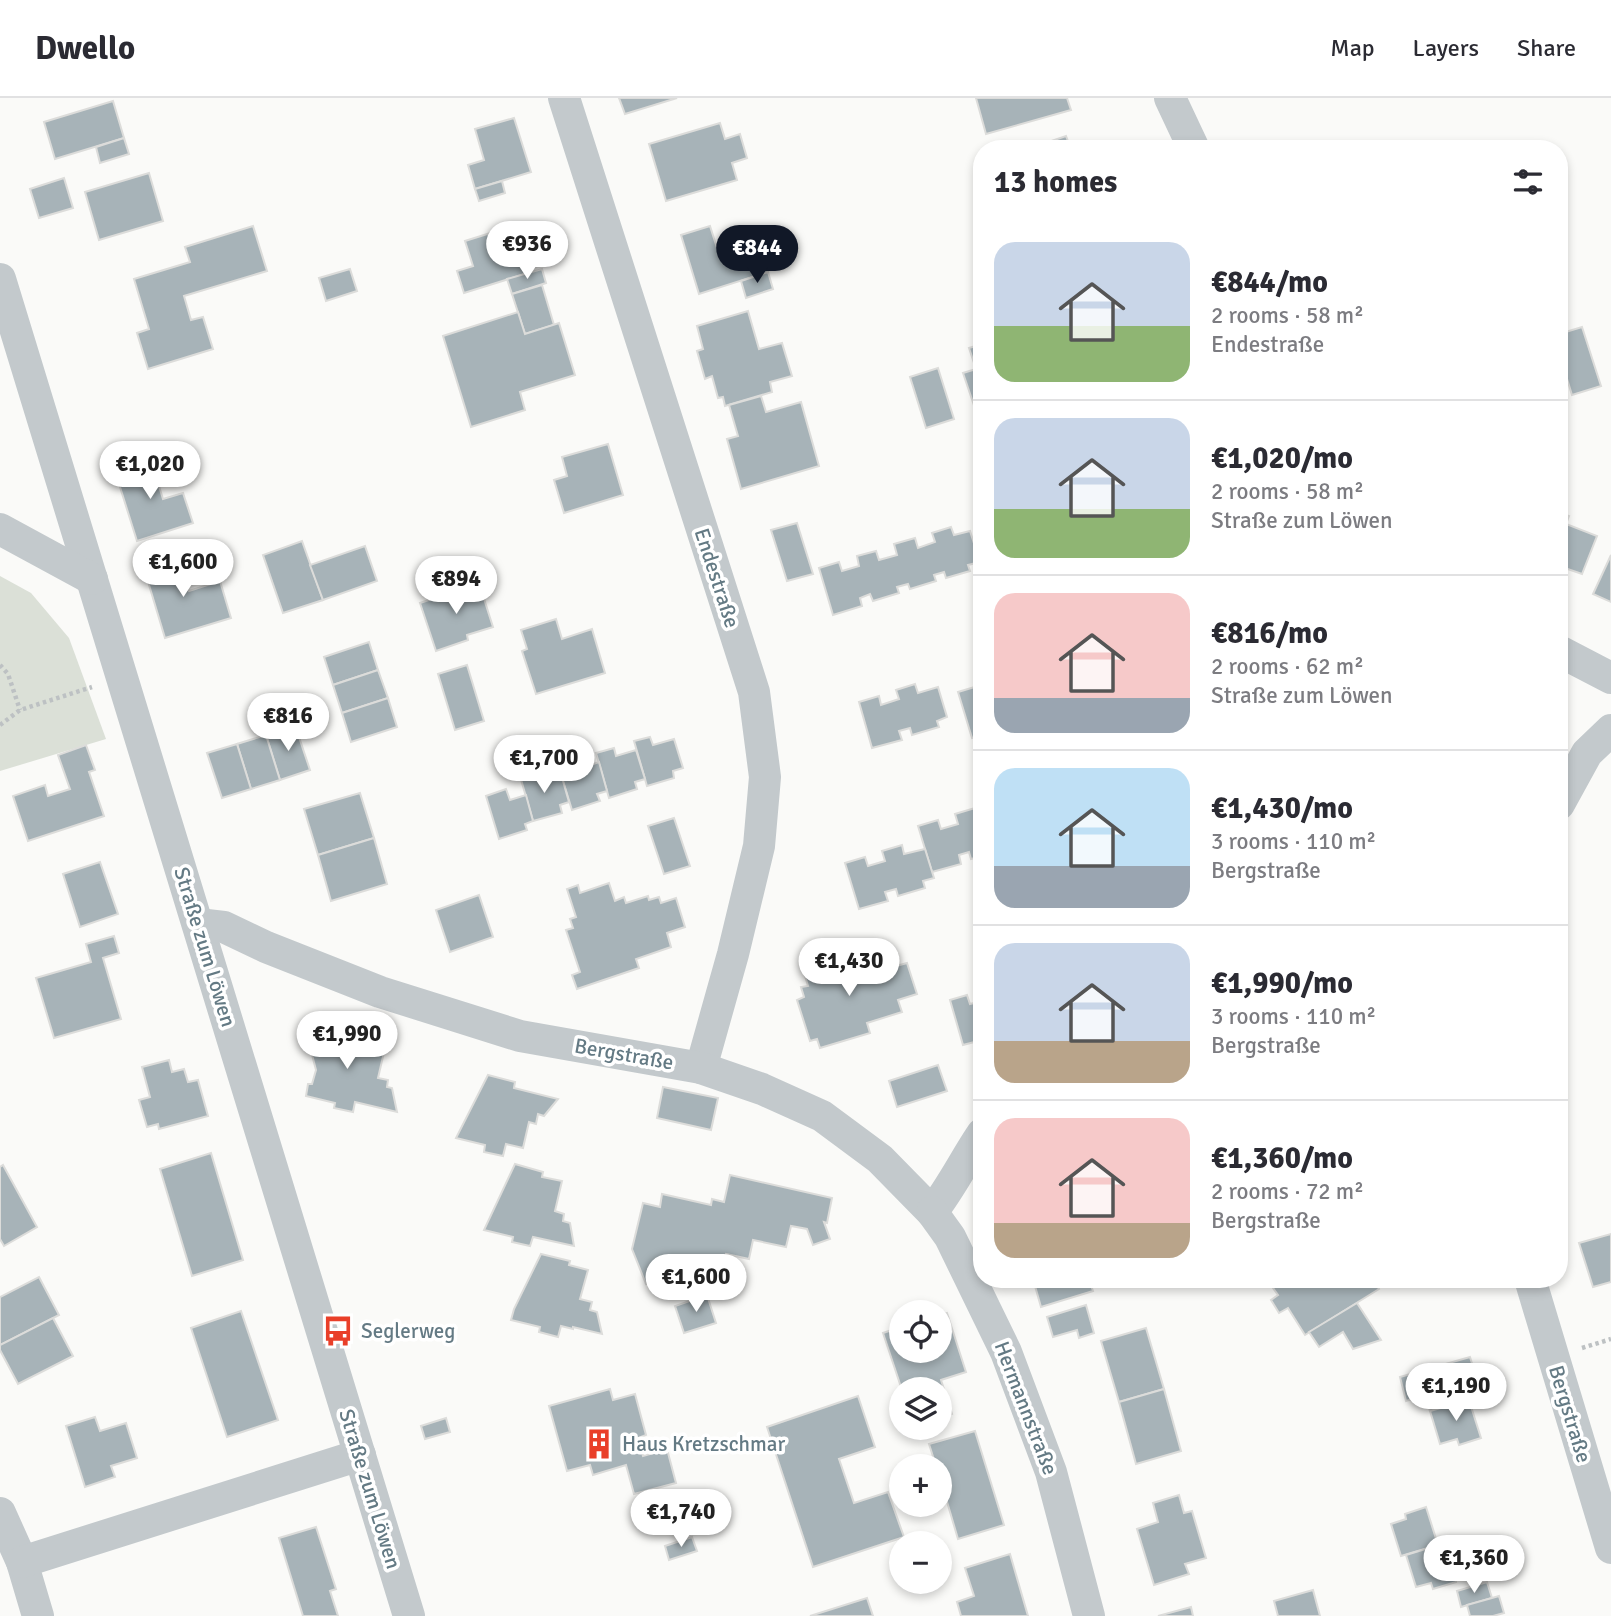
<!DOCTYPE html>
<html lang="en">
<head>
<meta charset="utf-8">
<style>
  :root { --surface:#fff; --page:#f7f7f7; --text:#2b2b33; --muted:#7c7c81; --line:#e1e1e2; --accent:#111827 }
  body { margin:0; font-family:Signika,sans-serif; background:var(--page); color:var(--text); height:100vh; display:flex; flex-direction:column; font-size:26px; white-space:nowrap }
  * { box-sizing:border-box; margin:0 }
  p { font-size:23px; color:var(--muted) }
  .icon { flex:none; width:38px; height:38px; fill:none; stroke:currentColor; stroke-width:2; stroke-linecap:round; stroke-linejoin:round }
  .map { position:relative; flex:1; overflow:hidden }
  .panel { position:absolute; left:973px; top:42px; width:595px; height:1148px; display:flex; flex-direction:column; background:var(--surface); border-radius:28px; box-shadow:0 4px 10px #0003 }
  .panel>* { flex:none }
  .buttons { position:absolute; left:889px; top:1202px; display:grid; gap:14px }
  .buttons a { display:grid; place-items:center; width:63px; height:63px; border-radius:50%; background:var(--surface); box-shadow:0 4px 10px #0003; font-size:35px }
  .price { position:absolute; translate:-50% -60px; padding:0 16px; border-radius:24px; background:#fff; color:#222; font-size:23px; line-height:46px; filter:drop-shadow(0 2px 4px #0008) }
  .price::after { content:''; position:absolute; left:50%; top:42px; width:21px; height:16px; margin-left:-10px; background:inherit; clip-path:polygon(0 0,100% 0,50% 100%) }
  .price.current { background:var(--accent); color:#fff }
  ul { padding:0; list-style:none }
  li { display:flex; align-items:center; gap:21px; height:175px; padding:0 21px }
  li+li { border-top:2px solid var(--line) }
  li span { display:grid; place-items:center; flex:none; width:196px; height:140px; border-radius:21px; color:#555 }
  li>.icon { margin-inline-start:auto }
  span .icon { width:84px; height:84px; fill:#fffc; stroke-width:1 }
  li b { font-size:30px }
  h2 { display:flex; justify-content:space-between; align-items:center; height:84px; padding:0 21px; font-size:30px }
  header { display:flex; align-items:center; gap:42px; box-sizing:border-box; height:98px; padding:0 35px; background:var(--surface); border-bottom:2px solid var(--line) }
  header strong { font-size:33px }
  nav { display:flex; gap:38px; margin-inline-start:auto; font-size:24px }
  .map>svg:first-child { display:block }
  .green { fill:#dbe0d7 }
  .building { fill:#a7b3b8; stroke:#dcdcda; stroke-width:2 }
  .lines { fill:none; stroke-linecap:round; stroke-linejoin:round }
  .path { stroke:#bdc1c3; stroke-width:4.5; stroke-dasharray:3.5 3.5; stroke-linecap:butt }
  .street { stroke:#c3c9cc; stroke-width:32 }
  .labels { text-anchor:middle; stroke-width:7; stroke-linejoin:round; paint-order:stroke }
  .street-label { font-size:21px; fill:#647a84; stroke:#fff }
  .poi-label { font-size:21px; fill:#647a84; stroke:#fff; text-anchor:start }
</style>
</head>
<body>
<header>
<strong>Dwello</strong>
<nav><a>Map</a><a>Layers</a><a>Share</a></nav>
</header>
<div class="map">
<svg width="1611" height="1518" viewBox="0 0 1611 1518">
  <rect width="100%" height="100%" fill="#fafaf8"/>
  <polygon class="green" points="0,478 31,495 69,540 106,641 0,673"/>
  <g class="building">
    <polygon points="619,0 677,0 625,16"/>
    <polygon points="976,0 1067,0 1071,12 986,36"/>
    <polygon points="113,3 124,40 55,61 44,24"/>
    <polygon points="514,20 531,74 475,91 468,67 484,62 475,31"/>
    <polygon points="720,25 725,41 740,36 747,60 732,65 737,82 666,103 649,46"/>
    <polygon points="1066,38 1071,51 1028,51"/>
    <polygon points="124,40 129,56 100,65 96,49"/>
    <polygon points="149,75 163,123 99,142 85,94"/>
    <polygon points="64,80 73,110 39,120 30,91"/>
    <polygon points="502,83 505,95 479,103 475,91"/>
    <polygon points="516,127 531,174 464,195 457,173 473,168 465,143"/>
    <polygon points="253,128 267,173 184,198 191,222 203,219 213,251 148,271 137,235 149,231 134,181 190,164 185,149"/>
    <polygon points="710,128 718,153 758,141 768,174 699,196 681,137"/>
    <polygon points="350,171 357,193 326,203 319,180"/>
    <polygon points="542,171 546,185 512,196 507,181"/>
    <polygon points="768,174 773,191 746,200 741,183"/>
    <polygon points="542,187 554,227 525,236 512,196"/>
    <polygon points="748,213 759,251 782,245 792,278 770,284 772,294 725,308 723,299 718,300 712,278 705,281 697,253 703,251 697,228"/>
    <polygon points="518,214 525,236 559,225 575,277 520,294 525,312 471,329 443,238"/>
    <polygon points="1582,229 1601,288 1572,297 1559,255 1559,236"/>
    <polygon points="982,246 982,331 963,275 976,271 969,250"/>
    <polygon points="938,270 954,321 926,330 910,279"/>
    <polygon points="761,298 766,314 801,304 819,368 741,391 727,341 738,338 729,307"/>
    <polygon points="608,346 623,397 564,415 554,382 567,378 562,359"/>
    <polygon points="150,359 163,401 183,395 193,425 137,443 114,370"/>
    <polygon points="1559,414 1569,418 1566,426 1597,438 1582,476 1559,468"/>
    <polygon points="797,425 813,476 787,483 771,432"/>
    <polygon points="951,429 954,437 970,433 980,464 968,467 970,473 946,480 944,474 934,477 936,483 910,491 908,486 897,489 899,495 873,503 870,496 860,500 862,508 833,517 819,470 839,464 842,473 859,468 857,458 876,453 879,462 897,457 894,446 915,440 918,450 935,444 932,435"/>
    <polygon points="302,443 323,502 283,515 263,457"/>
    <polygon points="365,448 377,483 323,502 310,467"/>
    <polygon points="178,456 189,493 220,483 231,520 165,540 143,467"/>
    <polygon points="1611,457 1611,504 1593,496"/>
    <polygon points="479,485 493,529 467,537 468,542 436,553 420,505"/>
    <polygon points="556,521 562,541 592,531 605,575 536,596 522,553 527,551 521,532"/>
    <polygon points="369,544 378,572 333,587 324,559"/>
    <polygon points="467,567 484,623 455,632 438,576"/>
    <polygon points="378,572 388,600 342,615 333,587"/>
    <polygon points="915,586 918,595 938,589 947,619 937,623 939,629 912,637 910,630 899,633 902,642 872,650 859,604 879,598 881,607 899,601 896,592"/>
    <polygon points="978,588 982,597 982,637 972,640 958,594"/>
    <polygon points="388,600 397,629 351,644 342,615"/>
    <polygon points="295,627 310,672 280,682 266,637"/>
    <polygon points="266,637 280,682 251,691 237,646"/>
    <polygon points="650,639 653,647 674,641 683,670 673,673 674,680 647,688 634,643"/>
    <polygon points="237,646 251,691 222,700 207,655"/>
    <polygon points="86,647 95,672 89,674 104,718 28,743 13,698 45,687 48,698 70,691 58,657"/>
    <polygon points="614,650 616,658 636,652 645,681 635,684 637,691 609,700 596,655"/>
    <polygon points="576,661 579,671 599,664 607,693 597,696 600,703 572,712 558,667"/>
    <polygon points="536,673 539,683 561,676 569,704 560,707 562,715 533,723 520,678"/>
    <polygon points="506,691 510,702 526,697 533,723 525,726 527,732 499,741 486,698"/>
    <polygon points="360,695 374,740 318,757 304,711"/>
    <polygon points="975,710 978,720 982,718 982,758 971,761 969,754 959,757 961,766 932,774 918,728 938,722 941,731 958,726 955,716"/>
    <polygon points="674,720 690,768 664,776 648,728"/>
    <polygon points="374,740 387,786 331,803 318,757"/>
    <polygon points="902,747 904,756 925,751 934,780 923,783 925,790 898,798 896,791 885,794 888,803 859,811 845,765 865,759 868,768 885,763 882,753"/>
    <polygon points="100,764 118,816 80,829 63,776"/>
    <polygon points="609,785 615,803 624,799 626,805 648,798 649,802 659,799 661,805 676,800 685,829 667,835 671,849 636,861 639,870 577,891 572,877 580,874 566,832 573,830 570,821 576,819 567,791 578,787 580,795"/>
    <polygon points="479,797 493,839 450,854 436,812"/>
    <polygon points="114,838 119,855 103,860 121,921 54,940 36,880 91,864 86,846"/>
    <polygon points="840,851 849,878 859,875 857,870 879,863 884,880 892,877 889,870 907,865 917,896 898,902 902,914 867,925 870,935 820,950 817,941 810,943 797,902 804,899 801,889 808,888 803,871 810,869 807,861"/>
    <polygon points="967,897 970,906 982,903 982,942 963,947 950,902"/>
    <polygon points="304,926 367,940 366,946 385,950 378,980 388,982 387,989 392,990 397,1014 355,1004 353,1014 334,1010 335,1005 306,998 308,986 312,986 316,972"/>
    <polygon points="169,962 172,974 184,971 188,984 198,982 208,1018 159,1031 158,1026 147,1029 139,1002 150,999 142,969"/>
    <polygon points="938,967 947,993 897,1009 889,983"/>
    <polygon points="488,977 515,984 514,990 558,1001 544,1018 538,1016 536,1026 529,1024 523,1050 506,1046 503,1058 484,1054 485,1047 456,1040"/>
    <polygon points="663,989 718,1000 711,1032 657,1020"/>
    <polygon points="211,1055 243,1162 192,1178 160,1071"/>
    <polygon points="515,1066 543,1074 542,1079 562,1083 555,1113 564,1116 563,1123 570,1125 574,1148 533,1139 530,1148 512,1144 513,1139 484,1132"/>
    <polygon points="3,1067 37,1129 4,1148 0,1141 0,1069"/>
    <polygon points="730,1077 832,1100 827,1125 824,1124 830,1141 813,1147 807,1131 791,1128 786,1149 753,1142 749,1161 726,1156 722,1169 694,1163 692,1170 646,1186 632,1151 643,1105 660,1109 662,1096 711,1107 712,1101 724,1104"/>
    <polygon points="1611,1136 1611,1184 1593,1189 1579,1145"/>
    <polygon points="541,1156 570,1163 569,1167 588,1172 580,1201 592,1204 590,1212 597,1214 602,1236 573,1229 573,1231 561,1228 558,1239 539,1234 540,1229 511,1222 514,1211"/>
    <polygon points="39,1179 59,1217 0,1247 0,1199"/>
    <polygon points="1033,1181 1089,1181 1093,1193 1041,1209"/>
    <polygon points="1274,1181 1373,1181 1379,1191 1305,1237 1288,1210 1279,1215 1271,1202 1278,1197 1273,1190 1278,1187"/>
    <polygon points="707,1197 716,1225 684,1235 675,1208"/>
    <polygon points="1357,1205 1381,1242 1353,1251 1343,1234 1319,1249 1309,1234"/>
    <polygon points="1086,1207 1094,1235 1079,1240 1077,1232 1053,1239 1047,1219"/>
    <polygon points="241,1213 278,1322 227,1339 191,1230"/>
    <polygon points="947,1215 966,1274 941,1282 952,1316 940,1321 940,1292 902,1292 883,1235 901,1229 901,1253 940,1253 940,1217"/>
    <polygon points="53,1220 73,1258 18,1286 0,1252 0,1247"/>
    <polygon points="1146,1230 1164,1291 1119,1304 1101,1243"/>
    <polygon points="1470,1259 1478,1285 1461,1290 1465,1303 1430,1313 1425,1297 1406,1303 1400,1279"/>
    <polygon points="610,1291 613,1302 635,1296 646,1337 638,1340 643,1358 667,1351 676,1385 634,1396 626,1367 593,1377 590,1367 567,1373 549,1308"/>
    <polygon points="1164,1291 1181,1353 1136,1366 1119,1304"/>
    <polygon points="858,1298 875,1349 839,1361 854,1405 888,1394 904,1439 813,1469 767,1329"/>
    <polygon points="1469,1302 1481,1340 1459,1347 1457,1341 1440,1346 1430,1313"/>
    <polygon points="95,1319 100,1333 126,1325 137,1360 111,1368 115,1379 85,1389 66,1328"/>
    <polygon points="446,1320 450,1334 425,1341 421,1328"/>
    <polygon points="975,1333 1004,1427 958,1441 940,1380 940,1368 936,1368 929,1346"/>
    <polygon points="1179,1397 1184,1415 1192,1413 1206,1460 1185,1466 1189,1476 1154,1487 1137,1431 1158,1424 1153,1405"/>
    <polygon points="1426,1409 1438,1447 1401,1458 1391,1426 1406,1421 1405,1416"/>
    <polygon points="316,1429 336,1491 330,1493 338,1518 303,1518 279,1440"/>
    <polygon points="692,1439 697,1453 669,1462 665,1448"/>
    <polygon points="1445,1445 1456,1484 1433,1491 1431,1485 1416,1489 1406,1457"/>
    <polygon points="1010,1456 1028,1518 961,1518 957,1504 974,1498 965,1470"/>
    <polygon points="1487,1484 1492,1500 1461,1509 1457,1493"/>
    <polygon points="1313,1492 1320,1518 1278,1518 1274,1503"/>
    <polygon points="1499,1498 1504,1515 1493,1518 1470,1518 1467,1507"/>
    <polygon points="867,1500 873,1518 810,1518"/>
    <polygon points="1191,1509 1193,1518 1158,1518"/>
  </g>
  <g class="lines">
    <g class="path">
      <polyline points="0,567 8,576 20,612"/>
      <polyline points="0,627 20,612 92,589"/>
      <polyline points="1582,1250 1611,1241"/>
    </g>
    <g class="street">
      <polyline points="564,0 754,594 765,679 759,748 733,856 701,970"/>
      <polyline points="1170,0 1194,51"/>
      <polyline points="0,181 409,1518"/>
      <polyline points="0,431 92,481"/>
      <polyline points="1559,553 1611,580"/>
      <polyline points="1559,706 1587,655 1611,632"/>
      <path d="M198,826L224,829L266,849L380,894L520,938L701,970L762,991L822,1018L880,1061L932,1114C951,1090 965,1061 982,1036"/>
      <polyline points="932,1114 950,1139 1006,1254 1051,1374 1089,1518"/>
      <polyline points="1530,1181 1611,1450"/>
      <polyline points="0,1415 22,1464 38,1518"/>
      <polyline points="22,1464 360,1357"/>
    </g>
  </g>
  <defs>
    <g id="bus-bare" transform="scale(2.415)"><path d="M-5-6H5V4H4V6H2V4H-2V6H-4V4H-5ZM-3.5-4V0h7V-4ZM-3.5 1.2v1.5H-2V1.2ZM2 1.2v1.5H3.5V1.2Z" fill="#e93f29" stroke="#fff" stroke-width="2.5" paint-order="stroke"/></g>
    <g id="building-bare" transform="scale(2.415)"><path d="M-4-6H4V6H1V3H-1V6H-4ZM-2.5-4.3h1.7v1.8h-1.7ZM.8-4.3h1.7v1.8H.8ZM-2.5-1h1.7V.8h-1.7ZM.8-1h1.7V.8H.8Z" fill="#e93f29" stroke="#fff" stroke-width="2.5" paint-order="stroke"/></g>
  </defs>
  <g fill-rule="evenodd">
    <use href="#bus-bare" x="338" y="1233"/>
    <use href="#building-bare" x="599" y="1346"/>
  </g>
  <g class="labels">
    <g class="street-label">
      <text transform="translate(717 480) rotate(72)" y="7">Endestraße</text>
      <text transform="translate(205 849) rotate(73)" y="7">Straße zum Löwen</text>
      <text transform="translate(624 956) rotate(10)" y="7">Bergstraße</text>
      <text transform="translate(1026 1310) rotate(69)" y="7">Hermannstraße</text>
      <text transform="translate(1570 1316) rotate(73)" y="7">Bergstraße</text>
      <text transform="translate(370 1391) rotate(73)" y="7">Straße zum Löwen</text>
    </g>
    <g class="poi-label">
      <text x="361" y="1240">Seglerweg</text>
      <text x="622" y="1353">Haus Kretzschmar</text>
    </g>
  </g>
</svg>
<div class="buttons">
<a><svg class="icon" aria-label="locate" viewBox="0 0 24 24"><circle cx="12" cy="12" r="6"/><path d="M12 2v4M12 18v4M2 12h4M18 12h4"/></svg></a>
<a><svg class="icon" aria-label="layers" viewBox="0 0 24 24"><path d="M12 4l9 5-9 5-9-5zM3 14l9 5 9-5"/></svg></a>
<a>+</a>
<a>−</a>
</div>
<b class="price" style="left:527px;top:183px">€936</b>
<b class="price current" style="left:757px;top:187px">€844</b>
<b class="price" style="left:150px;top:403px">€1,020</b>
<b class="price" style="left:183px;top:501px">€1,600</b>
<b class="price" style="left:456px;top:518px">€894</b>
<b class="price" style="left:288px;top:655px">€816</b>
<b class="price" style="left:544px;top:697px">€1,700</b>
<b class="price" style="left:849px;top:900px">€1,430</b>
<b class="price" style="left:347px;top:973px">€1,990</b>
<b class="price" style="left:696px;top:1216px">€1,600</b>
<b class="price" style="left:1456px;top:1325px">€1,190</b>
<b class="price" style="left:681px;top:1451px">€1,740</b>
<b class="price" style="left:1474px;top:1497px">€1,360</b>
<section class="panel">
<h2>13 homes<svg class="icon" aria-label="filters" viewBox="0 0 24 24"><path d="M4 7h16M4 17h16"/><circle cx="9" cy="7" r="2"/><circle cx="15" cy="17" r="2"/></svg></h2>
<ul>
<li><span style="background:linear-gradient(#c9d6e8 60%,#8fb573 0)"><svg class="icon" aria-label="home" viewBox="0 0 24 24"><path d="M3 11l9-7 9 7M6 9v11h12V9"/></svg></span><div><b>€844/mo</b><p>2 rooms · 58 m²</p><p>Endestraße</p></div></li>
<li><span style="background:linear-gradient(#c9d6e8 65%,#8fb573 0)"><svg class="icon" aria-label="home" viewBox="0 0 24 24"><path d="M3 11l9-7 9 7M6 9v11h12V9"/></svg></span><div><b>€1,020/mo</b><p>2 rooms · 58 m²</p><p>Straße zum Löwen</p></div></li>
<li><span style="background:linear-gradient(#f6c9c9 75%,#9aa5b1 0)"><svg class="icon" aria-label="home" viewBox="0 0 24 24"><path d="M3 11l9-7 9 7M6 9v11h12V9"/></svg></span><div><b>€816/mo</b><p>2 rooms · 62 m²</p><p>Straße zum Löwen</p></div></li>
<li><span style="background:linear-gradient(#bfe0f5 70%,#9aa5b1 0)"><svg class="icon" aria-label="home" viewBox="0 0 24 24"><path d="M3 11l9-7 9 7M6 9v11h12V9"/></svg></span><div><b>€1,430/mo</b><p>3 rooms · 110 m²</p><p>Bergstraße</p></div></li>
<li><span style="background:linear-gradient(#c9d6e8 70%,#b9a48a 0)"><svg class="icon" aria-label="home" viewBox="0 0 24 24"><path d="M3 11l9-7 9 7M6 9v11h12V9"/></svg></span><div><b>€1,990/mo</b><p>3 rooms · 110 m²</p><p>Bergstraße</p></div></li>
<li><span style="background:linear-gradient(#f6c9c9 75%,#b9a48a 0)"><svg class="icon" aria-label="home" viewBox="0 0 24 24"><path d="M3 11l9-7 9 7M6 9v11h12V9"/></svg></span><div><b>€1,360/mo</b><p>2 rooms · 72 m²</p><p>Bergstraße</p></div></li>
</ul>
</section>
</div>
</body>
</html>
